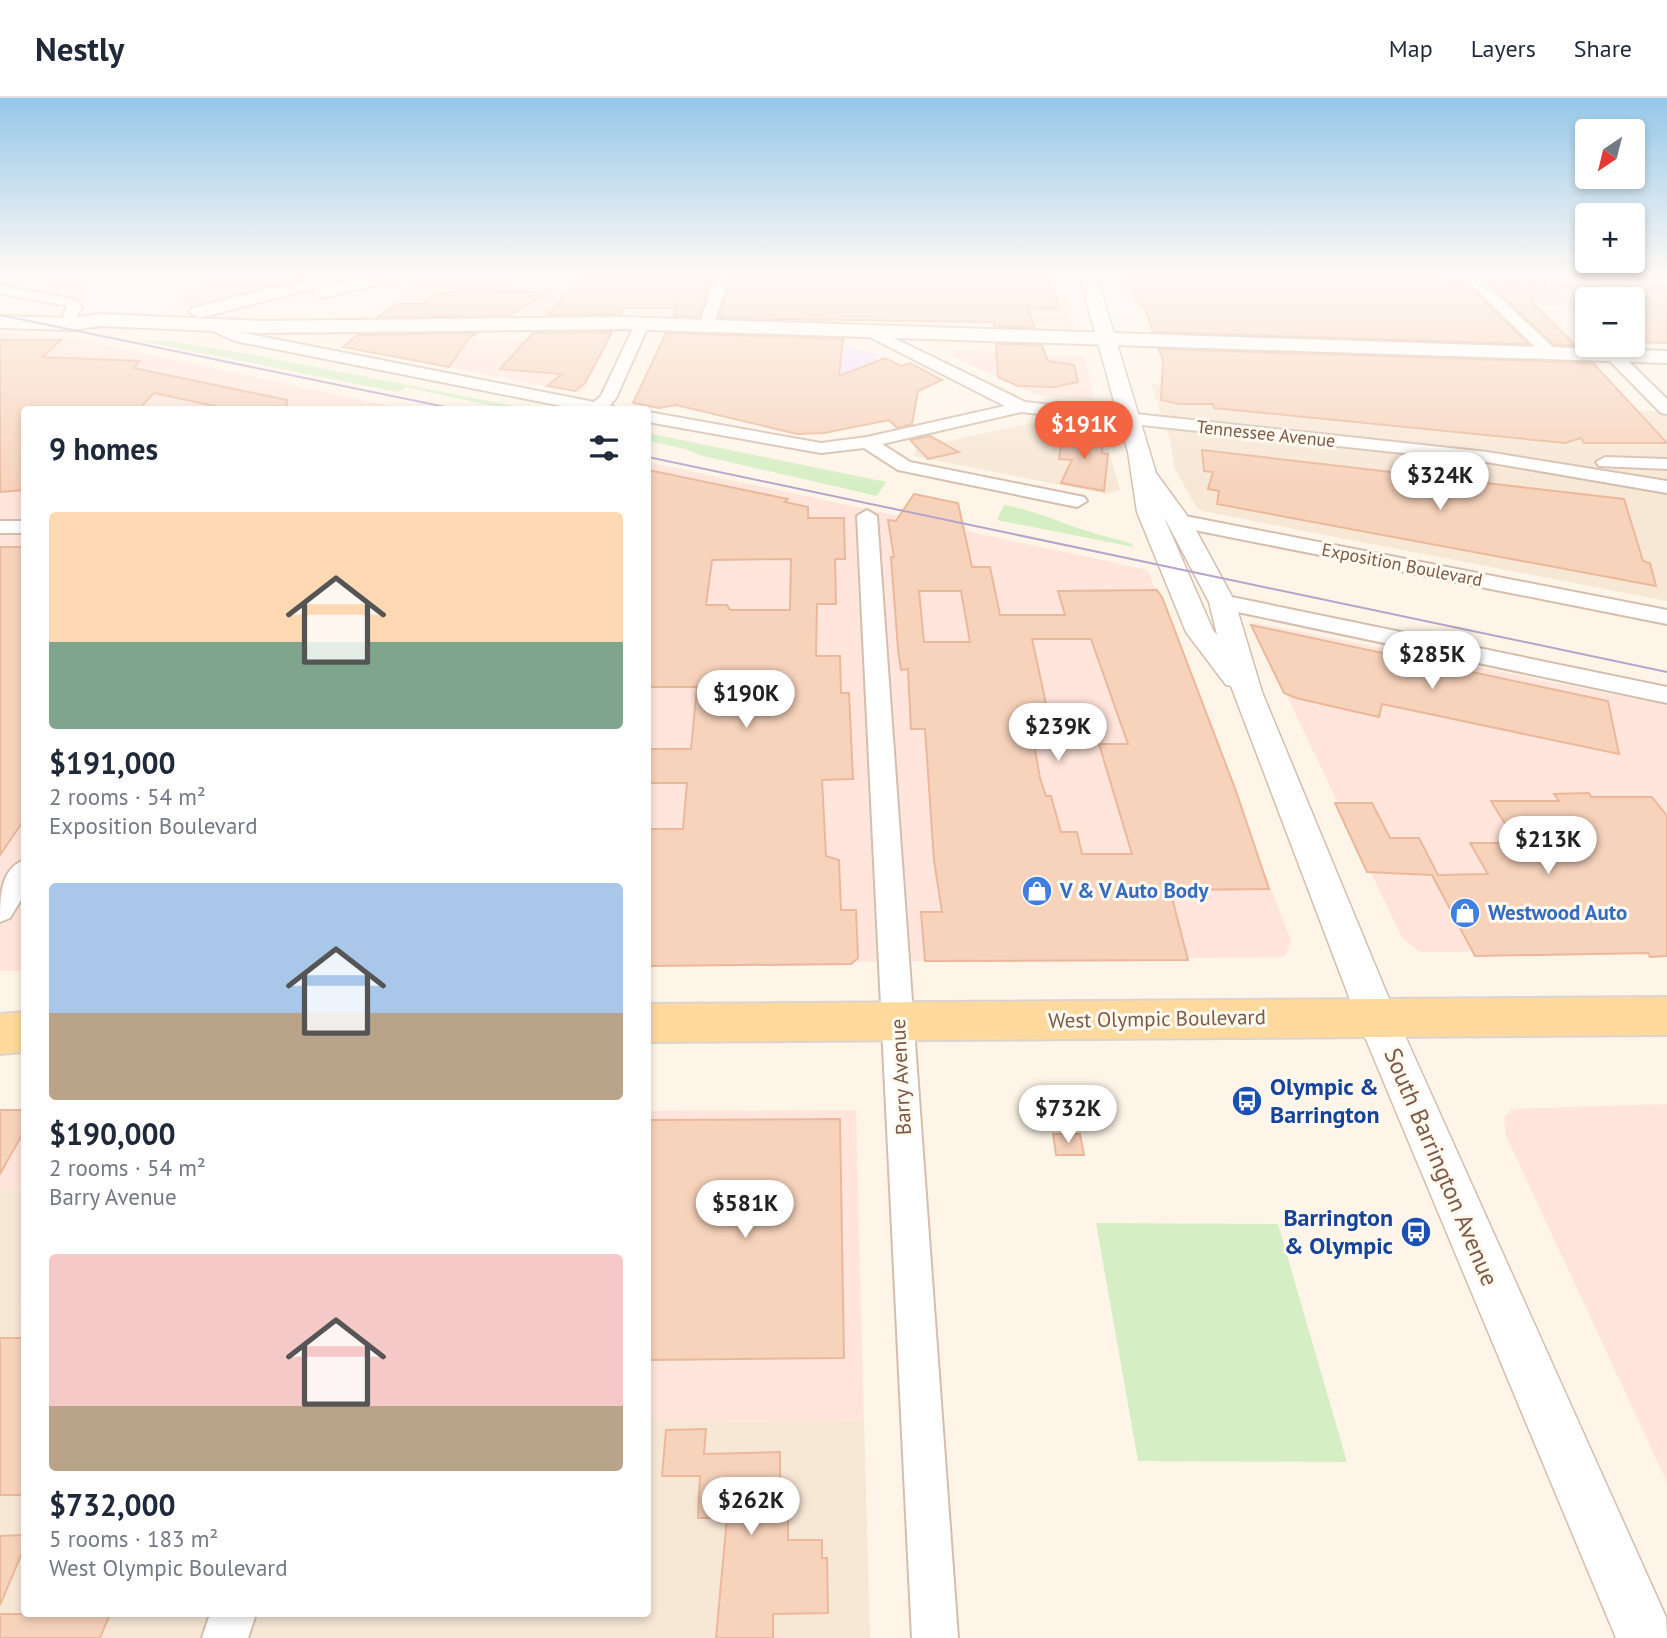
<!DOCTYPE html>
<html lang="en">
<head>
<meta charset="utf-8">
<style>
  :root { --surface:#fff; --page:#f6f6f7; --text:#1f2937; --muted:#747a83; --line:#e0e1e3; --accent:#f36641 }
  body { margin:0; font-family:"PT Sans",sans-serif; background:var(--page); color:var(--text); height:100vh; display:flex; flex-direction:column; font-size:26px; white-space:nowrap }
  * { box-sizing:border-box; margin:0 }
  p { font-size:23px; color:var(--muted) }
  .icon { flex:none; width:38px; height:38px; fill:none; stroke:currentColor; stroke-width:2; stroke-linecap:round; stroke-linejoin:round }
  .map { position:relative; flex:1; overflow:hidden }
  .drawer { position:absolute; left:21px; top:308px; width:630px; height:1211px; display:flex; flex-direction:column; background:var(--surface); border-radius:7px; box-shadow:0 4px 10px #0003 }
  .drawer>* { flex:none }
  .needle { width:46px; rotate:215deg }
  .tools { position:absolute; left:1575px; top:21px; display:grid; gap:14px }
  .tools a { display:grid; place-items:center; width:70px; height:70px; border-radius:7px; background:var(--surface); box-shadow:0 4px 10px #0003; font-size:35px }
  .price { position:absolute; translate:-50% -60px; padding:0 16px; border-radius:24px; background:#fff; color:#222; font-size:23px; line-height:46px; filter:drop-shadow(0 2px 4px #0008) }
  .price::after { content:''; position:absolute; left:50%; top:42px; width:21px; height:16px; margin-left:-10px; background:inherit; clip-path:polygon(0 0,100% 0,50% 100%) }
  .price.current { background:var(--accent); color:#fff }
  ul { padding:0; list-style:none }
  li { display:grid; align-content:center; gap:14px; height:371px; padding:0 28px }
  li span { display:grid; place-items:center; height:217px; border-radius:7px; color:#555 }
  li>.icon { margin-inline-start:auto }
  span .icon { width:126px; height:126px; fill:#fffc; stroke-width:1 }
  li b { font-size:30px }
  h2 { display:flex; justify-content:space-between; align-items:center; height:84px; padding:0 28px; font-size:30px }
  header { display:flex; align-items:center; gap:42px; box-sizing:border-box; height:98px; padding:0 35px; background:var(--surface); border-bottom:2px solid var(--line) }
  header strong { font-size:33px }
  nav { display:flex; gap:38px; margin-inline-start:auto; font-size:24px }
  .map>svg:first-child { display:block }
  .residential { fill:#f7e7d5 }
  .commercial { fill:#ffe5db }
  .education { fill:#f2e4fb }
  .green { fill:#d6eec4 }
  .building { fill:#f7d3bc; stroke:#ebb89b; stroke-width:2; fill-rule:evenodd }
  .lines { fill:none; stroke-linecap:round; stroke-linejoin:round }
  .minor-casing { stroke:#d5beae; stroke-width:4 }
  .tertiary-casing { stroke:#d5beae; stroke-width:3 }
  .secondary-casing { stroke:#d8beab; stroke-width:4 }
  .primary-casing { stroke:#ddd4cf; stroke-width:4 }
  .minor { fill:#fff; fill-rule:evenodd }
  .tertiary { fill:#fff; fill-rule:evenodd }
  .secondary { fill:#fff; fill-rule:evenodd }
  .primary { fill:#ffd99e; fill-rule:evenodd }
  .tram { stroke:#b8a3cb; stroke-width:2 }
  .labels { text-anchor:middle; stroke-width:6; stroke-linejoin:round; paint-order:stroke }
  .far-street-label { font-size:18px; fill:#7c5a48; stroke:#fff9f0 }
  .shop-label { font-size:21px; font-weight:bold; fill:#366cbe; stroke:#fff9f0; text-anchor:start }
  .street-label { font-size:21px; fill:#7c5a48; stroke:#fff9f0 }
  .near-transit-label { font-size:24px; font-weight:bold; fill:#164399; stroke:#fff9f0; text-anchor:start }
  .near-street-label { font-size:24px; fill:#7c5a48; stroke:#fff9f0 }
</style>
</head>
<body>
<header>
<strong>Nestly</strong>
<nav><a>Map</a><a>Layers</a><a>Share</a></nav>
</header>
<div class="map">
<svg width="1667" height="1540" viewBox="0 0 1667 1540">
  <rect width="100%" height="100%" fill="#fef5e8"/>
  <g class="residential">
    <polygon points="0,176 107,176 81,195 0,180"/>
    <polygon points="1115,176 1667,176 1667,212 1633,211 1633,201 1587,201 1587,209 1123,196"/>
    <polygon points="1151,286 1667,314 1667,503 1202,413 1196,409 1174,369 1171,345"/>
    <polygon points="1032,325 1098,331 1105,340 1120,392 1107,396 913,358 917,350"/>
    <polygon points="24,1092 24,1197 19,1208 24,1208 24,1516 648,1516 648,1324 864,1323 870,1540 0,1540 0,1093"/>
  </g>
  <g class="commercial">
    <polygon points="209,176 317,176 186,210 174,209"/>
    <polygon points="409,187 834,192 830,220 600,215 387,216"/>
    <polygon points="935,195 1066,199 1074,229 935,224"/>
    <polygon points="0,235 65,239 404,311 24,312 24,873 0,873"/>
    <polygon points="350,242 610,243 581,295 342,249"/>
    <polygon points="954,252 1082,258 1086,261 1094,302 1037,297 951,258"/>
    <polygon points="648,364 1148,472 1291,842 1285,859 648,866"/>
    <polygon points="1252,524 1667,607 1667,852 1420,854 1402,840"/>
    <polygon points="1667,1006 1667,1384 1506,1038 1504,1019 1512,1011"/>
    <polygon points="856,1012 864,1323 648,1324 648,1013"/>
    <polygon points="0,1017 24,1017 24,1092 0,1093"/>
  </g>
  <polygon class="education" points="762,244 848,248 879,256 863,290"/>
  <g class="green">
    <polygon points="136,242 171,243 244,255 529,311 506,311 406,289 398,294"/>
    <polygon points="648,335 886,384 877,398 703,358 685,351 648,343"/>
    <path d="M1004,407C1033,412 1057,423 1084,432C1100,438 1116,440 1132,446L1133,449L997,422Z"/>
    <polygon points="1096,1125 1278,1126 1347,1364 1138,1363"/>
  </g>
  <g class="building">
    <polygon points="585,176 713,176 699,219 674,218 678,206 672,210 624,210 621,216 548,217"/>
    <polygon points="732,176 1048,176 1059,211 1027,210 1035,230 994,228 994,224 719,220"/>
    <polygon points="1125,176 1304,177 1464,183 1528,246 1153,234 1144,208 1140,207"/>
    <polygon points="1487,183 1548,184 1531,203 1575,247 1554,247"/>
    <polygon points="1561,186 1667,188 1667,245 1633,244 1633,201 1587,201 1587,209"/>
    <polygon points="465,193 549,194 508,218 378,219 395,206 425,206 434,195"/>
    <polygon points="612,234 585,285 575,293 547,288 562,276 500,271 533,235"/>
    <polygon points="477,235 469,240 449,269 343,249 357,237"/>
    <polygon points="666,235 843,241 839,278 885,260 901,268 910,265 942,282 918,293 912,326 897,330 889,322 824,335 797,336 676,307 659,310 633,305"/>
    <polygon points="0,242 61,242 42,259 140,263 134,270 287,302 286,312 233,312 154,295 138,312 24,312 24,392 0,394"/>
    <polygon points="996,246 1042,247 1048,263 1074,267 1078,284 1054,289 1018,288 998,279"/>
    <polygon points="1159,251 1593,265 1667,345 1584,345 1581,340 1565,345 1214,310 1213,306 1179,306 1161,302 1163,263"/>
    <polygon points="1063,334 1103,339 1102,355 1108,356 1104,393 1061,385 1072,362 1059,361"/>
    <polygon points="930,338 959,354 928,361 910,342"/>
    <polygon points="1202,352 1624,401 1643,463 1650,465 1656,488 1217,406 1219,393 1208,391 1213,374 1204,373"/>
    <path d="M648,372L788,401L785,404L808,409V420H844L845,461H835L836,506H817L816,558H840L841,595H849L853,681L822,682L826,758L839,762L841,812H856L858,860L851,866L648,868V731H683L687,685H648V651H691L697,589H648ZM791,461L790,512H730L727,507H706L712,462Z"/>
    <path d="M914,396L958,405L972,469H990L1000,517H1065L1058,493L1157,492L1162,499L1236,693L1269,791L1170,792L1188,862L925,863L921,814H942L934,762L925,631H911L908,571L901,572L898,551L891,459H894L888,422L896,423ZM919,493H961L970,544H924ZM1032,541H1091L1128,646H1099L1132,756H1082L1077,734H1061L1051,698H1046L1040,680L1031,630L1051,629Z"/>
    <polygon points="0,449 24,449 24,722 0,757"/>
    <polygon points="1251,527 1608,603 1619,656 1382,606 1379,619 1296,600 1284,595"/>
    <polygon points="1589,695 1591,699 1652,699 1667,718 1667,858 1650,859 1648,855 1475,858 1432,777 1367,774 1335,705 1372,705 1390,740 1419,740 1438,777 1488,776 1470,745 1517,745 1491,703 1559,703 1554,696"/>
    <polygon points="0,1012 24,1012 24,1033 0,1076"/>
    <polygon points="840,1021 844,1260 648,1262 648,1022"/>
    <polygon points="1053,1036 1080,1036 1084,1057 1056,1057"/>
    <rect x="0" y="1240" width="24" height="157"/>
    <polygon points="706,1331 704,1356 780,1354 780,1389 788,1389 788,1442 822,1442 822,1460 827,1460 828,1515 773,1516 773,1540 716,1540 727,1420 698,1420 700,1378 662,1378 666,1332"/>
    <polygon points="24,1437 24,1450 0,1507 0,1438"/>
    <polygon points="0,1516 110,1516 100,1540 0,1540"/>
  </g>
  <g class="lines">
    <g class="minor-casing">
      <g id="minor">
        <polygon points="716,176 730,176 713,229 706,233 699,229"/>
        <polygon points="1461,176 1475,176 1557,253 1557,259 1545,259"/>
        <polygon points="1634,176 1667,176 1667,180 1641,180"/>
        <polygon points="0,187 77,202 82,210 75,220 65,220 63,217 67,208 0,195"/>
        <polygon points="642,222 649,226 616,300 610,307 618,312 582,312 235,243 199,227 206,223 239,234 594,304 601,298 635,226"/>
        <polygon points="869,228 1025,304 1487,354 1667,383 1667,395 1487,364 1021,314 882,346 910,364 1084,399 1087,403 1077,409 898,372 864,350 821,355 648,324 648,314 821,345 867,339 1005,308 864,236 861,233"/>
        <polygon points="1614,253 1620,255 1667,301 1667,316 1661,315 1608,261 1606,258"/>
        <polygon points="1605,359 1667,361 1667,371 1599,368 1596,364"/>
        <polygon points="1159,403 1185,418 1667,512 1667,526 1179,429 1152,413 1149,409"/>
        <polygon points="867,412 877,418 958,1540 912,1540 857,418"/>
        <rect x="0" y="423" width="24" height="12"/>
        <polygon points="1222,497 1667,589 1667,605 1214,509 1211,504"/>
        <path d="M24,762V797L10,820L0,824C0,800 0,771 24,762Z"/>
        <polygon points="210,1516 256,1516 248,1540 202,1540"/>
      </g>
    </g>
    <g class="tertiary-casing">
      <path id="tertiary" d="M1079,176H1096L1156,375L1191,423L1235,504L1262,594L1397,920L1666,1519L1667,1540H1616L1357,920L1231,588L1226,587L1186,534L1137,414L1128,354ZM1163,417L1209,504L1217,537L1213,532Z"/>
    </g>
    <g class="secondary-casing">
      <g id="secondary">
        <polygon points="325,176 355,176 353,180 199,220 189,214 192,210"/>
        <polygon points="373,176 403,176 401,180 323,200 313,194 316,190"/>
        <polygon points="100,216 259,223 621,219 1667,253 1667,265 621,231 259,235 100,228 73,232 0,230 0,218 73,220"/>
      </g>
    </g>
    <g class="primary-casing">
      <g id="primary">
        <polygon points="1667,899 1667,937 648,944 648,906"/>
        <polygon points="24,914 24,954 0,956 0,916"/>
      </g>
    </g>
    <use href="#minor" class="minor"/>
    <use href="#tertiary" class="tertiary"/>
    <use href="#secondary" class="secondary"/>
    <use href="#primary" class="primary"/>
    <g class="tram">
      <polyline points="0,217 460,312"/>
      <polyline points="648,359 1667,574"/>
    </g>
  </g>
  <linearGradient id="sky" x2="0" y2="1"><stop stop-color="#95c7e9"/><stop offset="0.45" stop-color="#fffaf5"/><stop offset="1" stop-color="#fffaf5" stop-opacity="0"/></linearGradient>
  <rect width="1667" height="391" fill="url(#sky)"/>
  <defs>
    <g id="shop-disc" transform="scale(1.575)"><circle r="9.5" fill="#3f7fe0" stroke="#fff9f0"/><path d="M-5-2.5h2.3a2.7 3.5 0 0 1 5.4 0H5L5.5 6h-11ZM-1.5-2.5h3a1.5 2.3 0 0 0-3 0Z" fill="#fff"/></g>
    <g id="bus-disc" transform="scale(1.575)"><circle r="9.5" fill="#1a4fb4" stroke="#fff9f0"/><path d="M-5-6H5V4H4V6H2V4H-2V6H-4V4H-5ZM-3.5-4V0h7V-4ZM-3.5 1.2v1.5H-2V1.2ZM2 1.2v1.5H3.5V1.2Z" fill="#fff"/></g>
  </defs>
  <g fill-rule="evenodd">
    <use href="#shop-disc" x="1037" y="793"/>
    <use href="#shop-disc" x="1465" y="815"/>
    <use href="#bus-disc" x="1247" y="1003"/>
    <use href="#bus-disc" x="1416" y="1134"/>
  </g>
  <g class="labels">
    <g class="far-street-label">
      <text transform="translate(1266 336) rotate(6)" y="6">Tennessee Avenue</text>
      <text transform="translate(1402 467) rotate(11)" y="6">Exposition Boulevard</text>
    </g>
    <g class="shop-label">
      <text x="1060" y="800">V &amp; V Auto Body</text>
      <text x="1488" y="822">Westwood Auto</text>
    </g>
    <g class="street-label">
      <text transform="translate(1157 921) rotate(-1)" y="7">West Olympic Boulevard</text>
      <text transform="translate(901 979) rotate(-93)" y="7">Barry Avenue</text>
    </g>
    <g class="near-transit-label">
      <text x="1270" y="997">Olympic &amp;<tspan x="1270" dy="28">Barrington</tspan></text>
      <text x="1393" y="1128" text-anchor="end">Barrington<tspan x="1393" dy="28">&amp; Olympic</tspan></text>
    </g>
    <g class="near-street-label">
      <text transform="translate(1441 1069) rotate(67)" y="8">South Barrington Avenue</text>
    </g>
  </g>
</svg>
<div class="tools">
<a><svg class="needle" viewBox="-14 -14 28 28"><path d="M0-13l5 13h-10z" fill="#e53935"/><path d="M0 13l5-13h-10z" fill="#747a83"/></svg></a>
<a>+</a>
<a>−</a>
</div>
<b class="price current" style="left:1084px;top:363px">$191K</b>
<b class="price" style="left:1440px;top:414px">$324K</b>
<b class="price" style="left:1432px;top:593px">$285K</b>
<b class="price" style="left:746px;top:632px">$190K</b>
<b class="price" style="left:1058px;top:665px">$239K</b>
<b class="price" style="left:1548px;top:778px">$213K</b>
<b class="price" style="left:1068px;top:1047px">$732K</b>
<b class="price" style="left:745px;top:1142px">$581K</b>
<b class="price" style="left:751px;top:1439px">$262K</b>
<section class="drawer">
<h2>9 homes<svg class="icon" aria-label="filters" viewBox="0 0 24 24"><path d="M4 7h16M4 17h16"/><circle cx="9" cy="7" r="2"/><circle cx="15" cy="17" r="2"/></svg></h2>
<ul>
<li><span style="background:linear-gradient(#ffd9b3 60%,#7fa58c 0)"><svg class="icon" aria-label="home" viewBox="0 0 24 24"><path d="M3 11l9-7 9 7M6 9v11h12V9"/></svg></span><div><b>$191,000</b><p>2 rooms · 54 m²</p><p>Exposition Boulevard</p></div></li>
<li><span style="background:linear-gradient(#a9c7e8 60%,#b9a48a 0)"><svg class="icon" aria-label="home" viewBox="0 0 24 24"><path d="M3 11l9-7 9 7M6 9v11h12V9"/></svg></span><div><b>$190,000</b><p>2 rooms · 54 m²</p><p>Barry Avenue</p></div></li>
<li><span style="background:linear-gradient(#f6c9c9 70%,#b9a48a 0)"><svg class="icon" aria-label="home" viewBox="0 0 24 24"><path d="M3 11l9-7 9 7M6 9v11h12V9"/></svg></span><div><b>$732,000</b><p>5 rooms · 183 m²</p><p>West Olympic Boulevard</p></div></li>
</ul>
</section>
</div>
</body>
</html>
